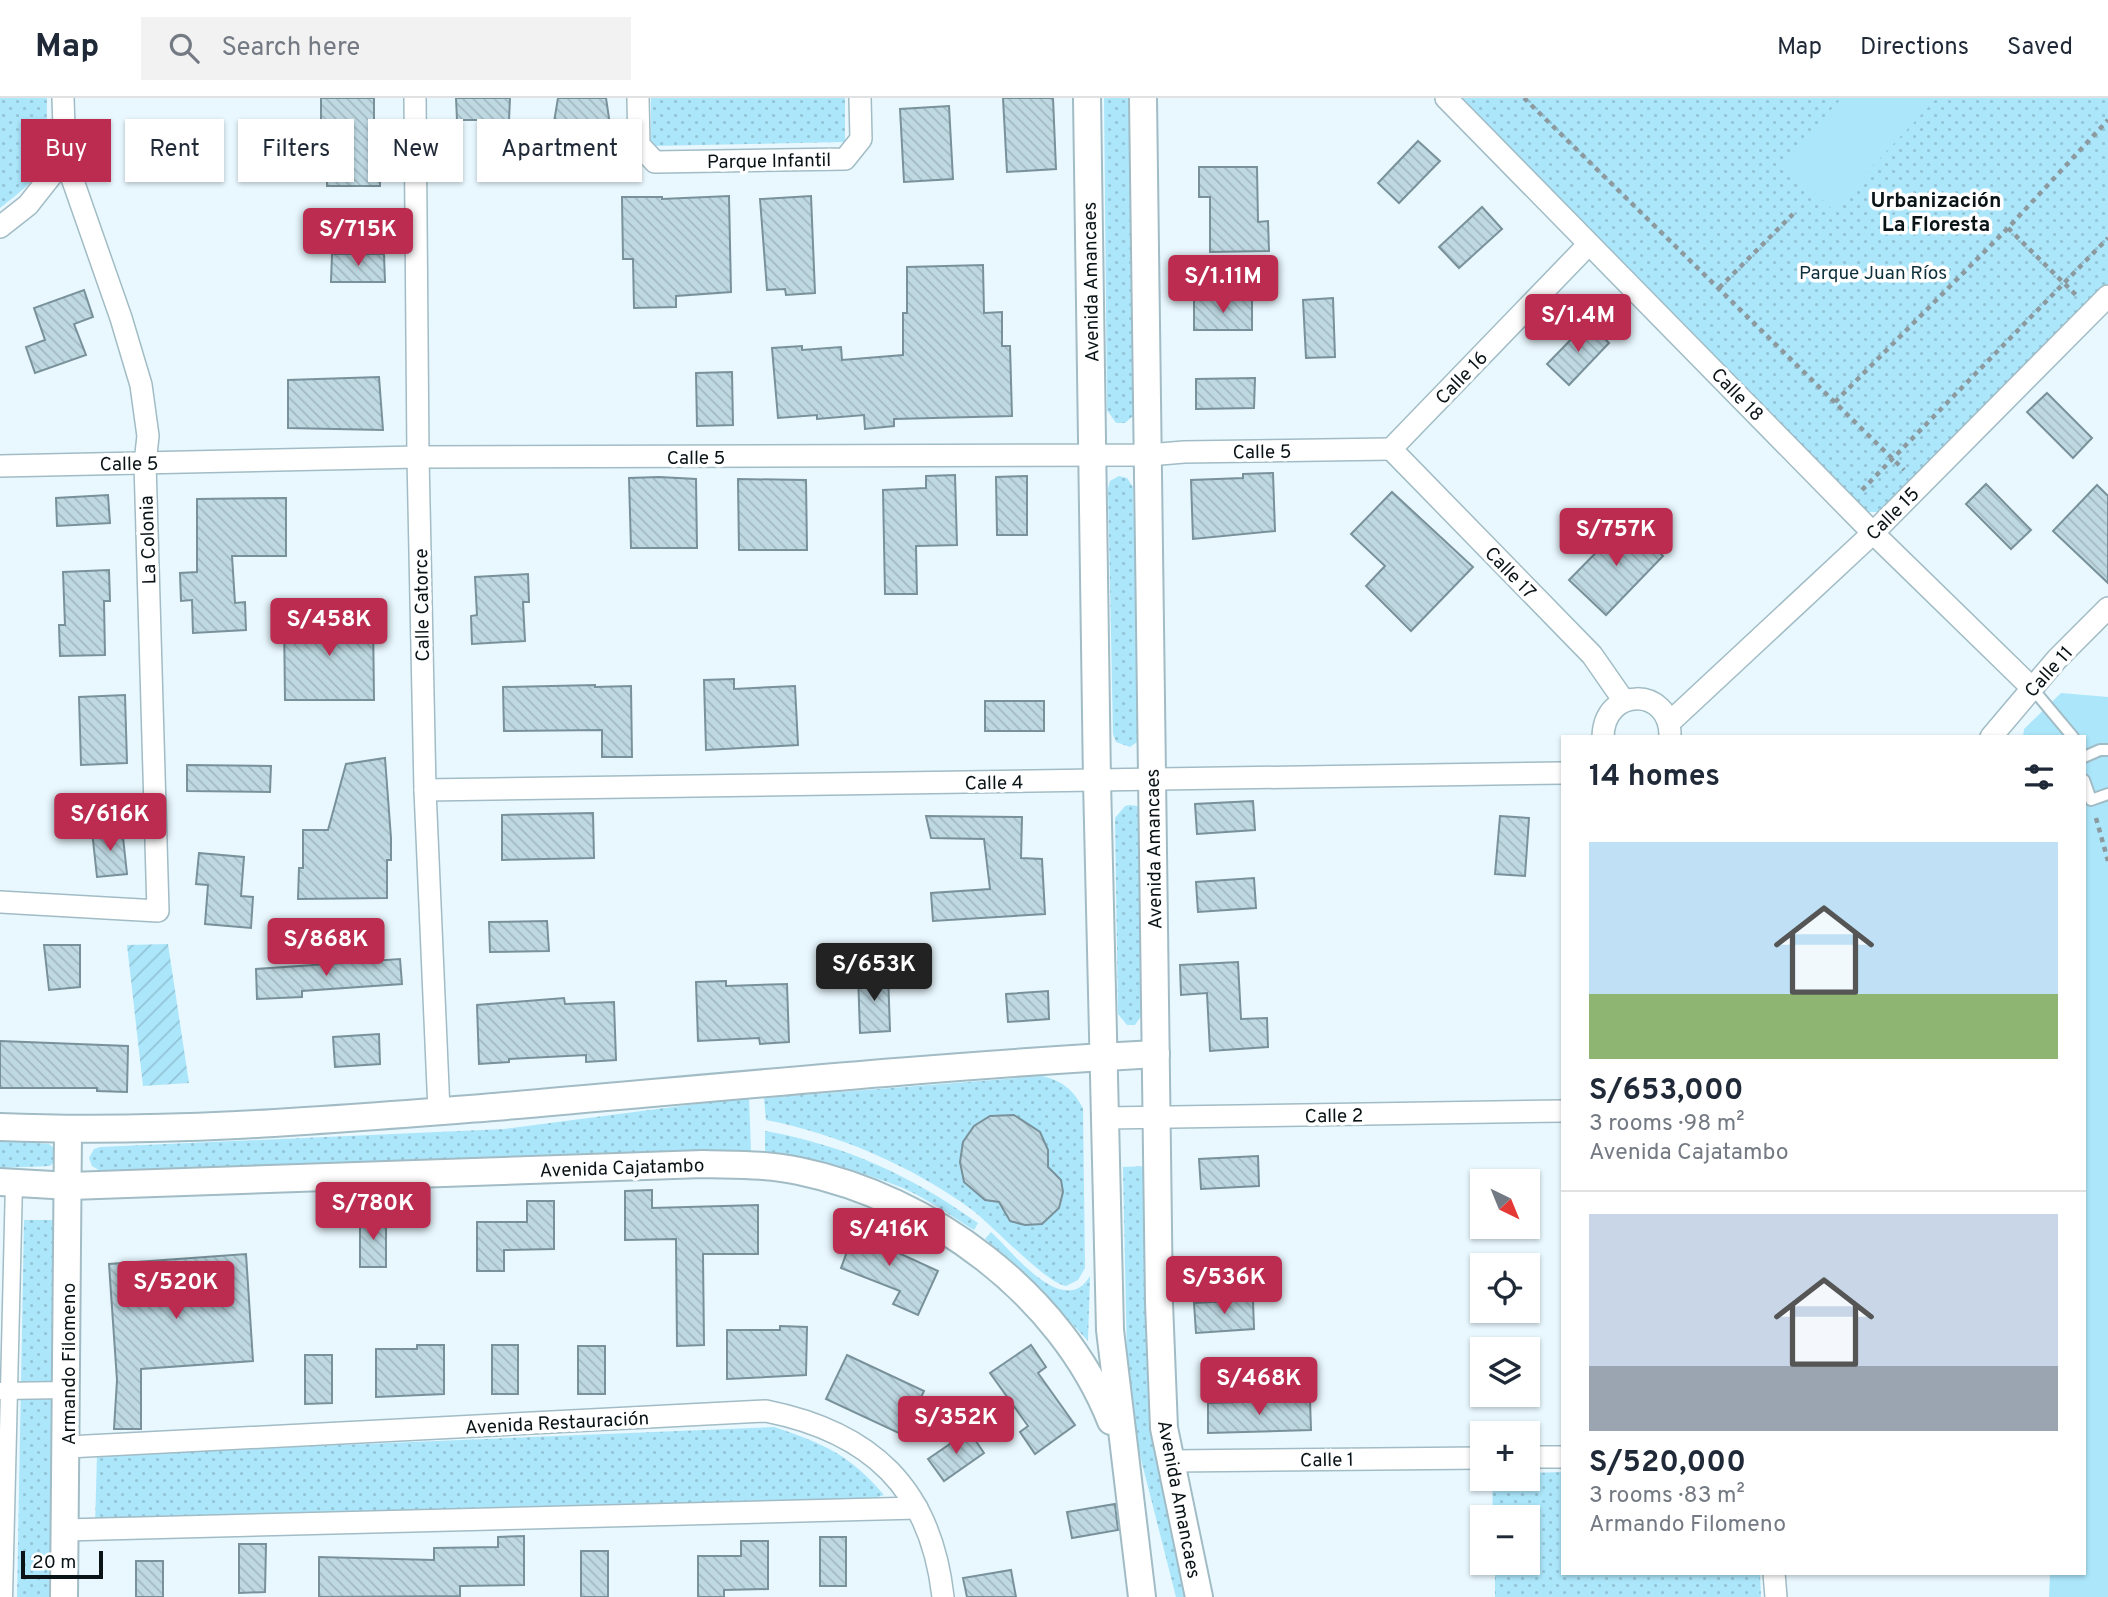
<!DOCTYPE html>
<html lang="en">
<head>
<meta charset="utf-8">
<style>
  :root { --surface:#fff; --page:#f2f2f3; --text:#1f2937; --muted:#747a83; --line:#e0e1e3; --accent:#bc2b50 }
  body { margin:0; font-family:Overpass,sans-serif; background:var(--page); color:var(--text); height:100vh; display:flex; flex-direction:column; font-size:26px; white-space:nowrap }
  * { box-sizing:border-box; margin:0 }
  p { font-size:23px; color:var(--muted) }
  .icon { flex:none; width:38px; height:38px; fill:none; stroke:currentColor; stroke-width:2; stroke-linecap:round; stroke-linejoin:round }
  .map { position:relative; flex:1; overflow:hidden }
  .drawer { position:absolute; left:1561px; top:637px; width:525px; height:840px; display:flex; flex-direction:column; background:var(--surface); border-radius:0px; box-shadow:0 2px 5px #0004 }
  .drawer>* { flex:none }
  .top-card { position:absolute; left:21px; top:21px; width:665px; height:63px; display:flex; gap:14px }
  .needle { width:46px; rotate:137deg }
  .controls { position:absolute; left:1470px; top:1071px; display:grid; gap:14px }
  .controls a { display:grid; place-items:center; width:70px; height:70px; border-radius:0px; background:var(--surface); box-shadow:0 2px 5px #0004; font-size:35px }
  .scale { position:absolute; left:21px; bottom:18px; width:82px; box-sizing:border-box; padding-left:7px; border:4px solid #0a1316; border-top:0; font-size:19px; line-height:24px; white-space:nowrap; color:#0a1316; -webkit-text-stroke:5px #fff; paint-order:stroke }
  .price { position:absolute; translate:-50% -60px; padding:0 16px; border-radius:7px; background:var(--accent); color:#fff; font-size:23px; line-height:46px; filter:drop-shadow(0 2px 4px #0008) }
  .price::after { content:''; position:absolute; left:50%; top:42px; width:21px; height:16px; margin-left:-10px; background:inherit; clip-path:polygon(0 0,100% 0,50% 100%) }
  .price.on { background:#222; color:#fff }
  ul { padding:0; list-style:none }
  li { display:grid; align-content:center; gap:14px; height:371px; padding:0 28px }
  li+li { border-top:2px solid var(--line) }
  li span { display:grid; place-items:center; height:217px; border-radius:0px; color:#555 }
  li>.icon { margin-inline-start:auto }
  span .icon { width:126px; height:126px; fill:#fffc; stroke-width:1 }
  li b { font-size:30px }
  h2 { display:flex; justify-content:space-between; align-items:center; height:84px; padding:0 28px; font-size:30px }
  .pill { padding:0 24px; border-radius:0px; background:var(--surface); box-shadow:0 2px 5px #0004; font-size:24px; line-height:63px }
  .pill.on { background:var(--accent); color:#fff }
  header { display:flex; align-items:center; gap:42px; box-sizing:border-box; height:98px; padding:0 35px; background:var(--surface); border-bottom:2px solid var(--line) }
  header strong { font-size:33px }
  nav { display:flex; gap:38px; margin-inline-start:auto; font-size:24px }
  .search { width:490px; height:63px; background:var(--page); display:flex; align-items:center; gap:18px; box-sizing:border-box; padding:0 24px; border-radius:0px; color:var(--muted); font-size:26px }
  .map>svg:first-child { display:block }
  .grass { fill:url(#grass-dots) }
  .garden { fill:url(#garden-furrows) }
  .pitch { fill:#ace6fb }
  .building { fill:url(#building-back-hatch); stroke:#79919a; stroke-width:2 }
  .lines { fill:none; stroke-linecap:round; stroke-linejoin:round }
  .service-casing { stroke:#a2bcc5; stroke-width:14 }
  .pedestrian-casing { stroke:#a2bcc5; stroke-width:19 }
  .minor-casing { stroke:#a2bcc5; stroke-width:24 }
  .tertiary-casing { stroke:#a2bcc5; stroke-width:30 }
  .path { stroke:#8c999e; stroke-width:4.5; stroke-dasharray:5 5; stroke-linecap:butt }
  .service { stroke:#fff; stroke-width:10 }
  .pedestrian { stroke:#fff; stroke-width:16 }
  .minor { stroke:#fff; stroke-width:21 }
  .tertiary { stroke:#fff; stroke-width:26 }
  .labels { text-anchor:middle; stroke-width:7; stroke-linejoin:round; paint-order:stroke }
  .street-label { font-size:19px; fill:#0a1316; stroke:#fff }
  .park-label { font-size:19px; fill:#0d313c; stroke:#fff }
  .neighbourhood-label { font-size:21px; font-weight:bold; fill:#0a1316; stroke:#fff }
</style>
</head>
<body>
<header>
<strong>Map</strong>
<div class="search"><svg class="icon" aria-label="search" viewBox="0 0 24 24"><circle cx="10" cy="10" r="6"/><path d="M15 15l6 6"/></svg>Search here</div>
<nav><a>Map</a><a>Directions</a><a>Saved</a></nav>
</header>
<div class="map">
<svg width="2108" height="1499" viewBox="0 0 2108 1499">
  <defs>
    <pattern id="grass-dots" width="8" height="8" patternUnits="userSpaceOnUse" patternTransform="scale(1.75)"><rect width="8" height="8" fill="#ace6fb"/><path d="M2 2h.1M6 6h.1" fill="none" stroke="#93c4d6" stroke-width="1.8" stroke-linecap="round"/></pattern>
    <pattern id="garden-furrows" width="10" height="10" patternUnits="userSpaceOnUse" patternTransform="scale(1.75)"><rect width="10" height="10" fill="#ace6fb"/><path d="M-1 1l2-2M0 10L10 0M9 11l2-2" fill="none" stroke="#93c4d6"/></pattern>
    <pattern id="building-back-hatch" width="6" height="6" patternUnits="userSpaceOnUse" patternTransform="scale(1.75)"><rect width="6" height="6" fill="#bfd9e3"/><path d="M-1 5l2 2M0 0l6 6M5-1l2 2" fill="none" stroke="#a3b9c2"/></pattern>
  </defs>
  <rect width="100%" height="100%" fill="#e8f8fe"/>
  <g class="grass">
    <path d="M0,0H47C46,66 55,68 0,110Z"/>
    <polygon points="651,0 845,0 845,44 651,48"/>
    <polygon points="1104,0 1133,0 1135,311 1133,318 1125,325 1116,325 1107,312"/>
    <polygon points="1446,0 2108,0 2108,186 1881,414 1867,414"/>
    <polygon points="1119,378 1127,380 1133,389 1140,636 1137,644 1130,649 1116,644 1113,636 1108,390 1110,383"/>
    <polygon points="1130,707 1137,708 1144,719 1144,914 1135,927 1127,927 1118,916 1115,720 1125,708"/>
    <path d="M1042,978C1063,983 1073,992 1083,1010L1085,1170L1078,1182L1066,1188C1046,1185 993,1128 971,1111C912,1068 838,1036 766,1022L764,1000Z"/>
    <polygon points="749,999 751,1053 102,1074 92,1068 89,1060 94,1051 100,1049 504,1031"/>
    <path d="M765,1033C845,1047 912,1078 978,1125L974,1132C951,1118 928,1101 903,1090C860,1073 811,1059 765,1055Z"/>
    <polygon points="0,1042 49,1046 55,1051 57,1061 50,1068 0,1070"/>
    <polygon points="1148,1068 1193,1499 1176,1499 1128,1310 1123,1069"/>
    <polygon points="24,1122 58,1122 49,1499 17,1499"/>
    <path d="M991,1134C1013,1154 1064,1222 1090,1178L1088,1243L1024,1174L985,1141Z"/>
    <path d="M774,1329C824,1346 849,1356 884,1397L845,1410L95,1428L97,1357Z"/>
    <polygon points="1563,1374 1563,1475 1760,1475 1761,1499 1495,1499 1495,1465 1528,1465 1528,1419 1493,1419 1492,1381 1528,1381 1528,1375"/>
  </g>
  <polygon class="garden" points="168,846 189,985 143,988 127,847"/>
  <g class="pitch">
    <polygon points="1842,0 1937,0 1832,111 1782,64"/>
    <polygon points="2061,595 2108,599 2108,1499 2049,1499 2050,1475 2084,1475 2084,639 2023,639 2024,631"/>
  </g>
  <g class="building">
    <polygon points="321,0 374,0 374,59 380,59 380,88 327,88 327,23 321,23"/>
    <polygon points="456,0 510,0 509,22 457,22"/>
    <polygon points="558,0 606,0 610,27 552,36"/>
    <polygon points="1003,0 1053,0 1056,71 1007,74"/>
    <polygon points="949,8 953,81 904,84 900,11"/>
    <polygon points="1418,43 1440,63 1399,105 1378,85"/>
    <polygon points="1199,69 1257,69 1258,124 1268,123 1269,153 1210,154 1210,99 1199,99"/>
    <polygon points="729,98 731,194 676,198 676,209 634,210 633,161 623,161 622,99 662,99 662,101"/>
    <polygon points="811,98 815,195 786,197 785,191 767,192 760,101"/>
    <polygon points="1482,109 1502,131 1459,170 1439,149"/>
    <polygon points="332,156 384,156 385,184 331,184"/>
    <polygon points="983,167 984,215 1002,214 1002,248 1010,248 1012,318 894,321 894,328 865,331 864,317 817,321 817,317 778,320 772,250 802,248 802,252 841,249 842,262 903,257 903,215 907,215 907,169"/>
    <polygon points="84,192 93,219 74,226 86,257 35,275 26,249 45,242 34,210"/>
    <polygon points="1333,200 1335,259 1306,260 1303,202"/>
    <rect x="1194" y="202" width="58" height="30"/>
    <polygon points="1588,224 1609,245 1569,287 1547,266"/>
    <polygon points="732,274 733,327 697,328 696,275"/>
    <polygon points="379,279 383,332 288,330 288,282"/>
    <polygon points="1255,280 1254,310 1196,311 1196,281"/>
    <polygon points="2047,295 2092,340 2073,360 2027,314"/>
    <polygon points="1273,375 1275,433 1193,441 1191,382 1243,380 1243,376"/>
    <polygon points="955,377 957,447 916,448 917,496 885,496 883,392 926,390 926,378"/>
    <polygon points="1027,378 1027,437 997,437 996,379"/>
    <polygon points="659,379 696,381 697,450 631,450 629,380"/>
    <polygon points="738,381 806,382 807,452 739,452"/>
    <polygon points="1986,386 2031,432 2011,451 1966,406"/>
    <polygon points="2097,387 2108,398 2108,485 2053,433"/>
    <polygon points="1392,394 1473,469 1411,533 1366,488 1385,468 1351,436"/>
    <polygon points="108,397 110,425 57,428 56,400"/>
    <polygon points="286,400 286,458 232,458 235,505 245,504 246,532 193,535 192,502 181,503 180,475 197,474 197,401"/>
    <polygon points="1628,422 1663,458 1606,517 1569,482"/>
    <polygon points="109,472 110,503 104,503 105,557 60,558 59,527 65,527 63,474"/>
    <polygon points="528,476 529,504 523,504 525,543 472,546 471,518 477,517 475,479"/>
    <polygon points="373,518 374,602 285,602 284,519"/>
    <polygon points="734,581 734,591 795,588 798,647 706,652 704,582"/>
    <polygon points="595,587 595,589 631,588 632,659 602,659 602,632 504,633 503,589"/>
    <polygon points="125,597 127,665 81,667 79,599"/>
    <rect x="985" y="603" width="59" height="30"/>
    <polygon points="385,660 391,740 391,762 387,762 387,800 298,801 299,770 303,770 303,732 328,732 346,666"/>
    <polygon points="187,667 271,668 270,694 187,693"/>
    <polygon points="1253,703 1255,732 1197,736 1195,706"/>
    <polygon points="593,715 594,760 502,762 502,717"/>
    <polygon points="926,718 1022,719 1021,760 1042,761 1045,816 933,823 931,795 990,791 984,741 931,740"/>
    <polygon points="1500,718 1529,720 1525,778 1495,776"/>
    <polygon points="122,730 127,776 97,779 92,733"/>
    <polygon points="199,755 244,759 241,798 253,799 251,830 205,826 208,787 196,786"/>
    <polygon points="1254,780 1256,810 1198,814 1196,784"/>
    <polygon points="547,823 549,853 490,854 489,824"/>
    <polygon points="44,847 80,847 80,889 49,892"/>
    <polygon points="400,861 402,886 302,893 302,899 257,901 256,871"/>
    <polygon points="1238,864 1241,921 1267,920 1268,949 1210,953 1207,895 1181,897 1180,867"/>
    <polygon points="888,875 890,933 860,935 858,876"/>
    <polygon points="726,883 726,888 787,886 789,944 760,946 759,940 698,943 696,884"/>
    <polygon points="1048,893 1049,921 1008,924 1006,896"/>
    <polygon points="564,900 565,906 614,904 616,962 586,964 586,957 509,961 509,964 479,966 477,907"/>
    <polygon points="379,936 380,966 335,969 333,939"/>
    <polygon points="0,943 128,948 127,994 97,993 97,990 0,990"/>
    <polygon points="1014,1017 1040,1034 1048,1052 1048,1069 1061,1082 1063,1094 1059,1110 1042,1126 1025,1127 1010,1123 999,1104 985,1102 964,1084 960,1064 963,1044 974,1028 990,1018"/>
    <polygon points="1258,1058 1259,1088 1201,1091 1199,1061"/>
    <polygon points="652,1092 652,1110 758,1107 758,1156 703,1156 704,1247 677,1248 676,1141 625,1142 625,1093"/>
    <polygon points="527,1103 554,1103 554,1151 504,1152 504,1173 477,1173 477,1124 527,1124"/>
    <rect x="360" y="1120" width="26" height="49"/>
    <polygon points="858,1124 883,1134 879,1146 938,1173 918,1217 893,1206 900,1193 841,1170"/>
    <polygon points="246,1156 253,1263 141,1271 141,1331 114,1331 117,1282 109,1166"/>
    <polygon points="1253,1202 1254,1231 1196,1235 1194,1205"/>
    <polygon points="780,1228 807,1229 806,1277 727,1281 727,1232 780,1232"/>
    <polygon points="417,1247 444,1247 444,1296 376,1299 376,1251 417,1251"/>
    <rect x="492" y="1247" width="26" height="49"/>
    <polygon points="1031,1247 1046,1269 1038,1275 1075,1327 1035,1356 1020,1334 1028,1328 990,1275"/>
    <rect x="578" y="1248" width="27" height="48"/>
    <polygon points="305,1257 332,1257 332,1305 305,1306"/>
    <polygon points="847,1257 924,1293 903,1337 826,1301"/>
    <polygon points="1310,1302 1311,1332 1208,1335 1208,1305"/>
    <polygon points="969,1333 984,1355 944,1383 928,1361"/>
    <polygon points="1115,1406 1118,1432 1072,1440 1067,1414"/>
    <polygon points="524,1438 524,1487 460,1488 460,1498 319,1499 319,1459 434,1462 434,1450 498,1449 498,1439"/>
    <rect x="820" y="1439" width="26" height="49"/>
    <polygon points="741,1443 768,1443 768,1491 724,1492 724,1499 698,1499 698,1458 741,1458"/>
    <polygon points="239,1446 266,1446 265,1494 239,1495"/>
    <rect x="581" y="1453" width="27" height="46"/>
    <rect x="136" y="1463" width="27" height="36"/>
    <polygon points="1011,1472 1016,1499 967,1499 963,1480"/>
  </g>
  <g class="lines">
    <g class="service-casing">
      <g id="service">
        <polyline points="2032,590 2073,639"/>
        <polyline points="2084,659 2100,652 2108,652"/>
        <polyline points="2084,682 2091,702 2108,696"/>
      </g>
    </g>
    <g class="pedestrian-casing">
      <g id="pedestrian">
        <polyline points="0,1293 67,1292"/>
        <polyline points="4,1499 14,1084"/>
      </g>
    </g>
    <g class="minor-casing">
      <g id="minor">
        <polyline points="415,0 418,359 425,692 439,1013"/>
        <polyline points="638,0 639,47 655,64 845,61 861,41 860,0"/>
        <polyline points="1446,0 1873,435 2032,590"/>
        <polyline points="0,129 28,107 65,60"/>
        <polyline points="1391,351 1592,557 1624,603"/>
        <polyline points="1391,351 1588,147"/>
        <polyline points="0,368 418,359 1148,357 1184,354 1391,351"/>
        <polyline points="1669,625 1873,435 2108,198"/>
        <path d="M1603,639C1604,588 1670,589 1670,637"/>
        <polyline points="1991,639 2057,561 2108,510"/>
        <polyline points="425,692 1563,675"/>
        <polyline points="0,804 158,813 145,365 148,338 141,287 121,220 65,60 63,0"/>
        <polyline points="1106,1020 1563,1013"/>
        <path d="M68,1349L766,1313C871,1334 931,1390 943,1499"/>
        <polyline points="1528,1359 1563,1359"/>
        <polyline points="1171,1363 1482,1360"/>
        <polyline points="65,1432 917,1410"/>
        <polyline points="1774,1475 1776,1499"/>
      </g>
    </g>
    <g class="tertiary-casing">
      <g id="tertiary">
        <polyline points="1087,0 1097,683 1110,1232 1142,1499"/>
        <polyline points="1143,0 1159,1205 1164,1330 1199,1499"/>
        <path d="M0,1029C165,1036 330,1022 494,1009C715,990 935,968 1156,956"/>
        <path d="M0,1084L70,1088L703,1066C735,1067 767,1066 799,1073C930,1100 1061,1196 1111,1323"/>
        <polyline points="64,1499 68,1032"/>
      </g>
    </g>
    <g class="path">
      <polyline points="1524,0 1904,372"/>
      <polyline points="2008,130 2077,198"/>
      <polyline points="1719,190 1793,116"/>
      <polyline points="1835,304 2008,130 2108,22"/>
      <polyline points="1862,392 2108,140"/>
      <polyline points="2096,720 2108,763"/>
    </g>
    <use href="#service" class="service"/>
    <use href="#pedestrian" class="pedestrian"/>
    <use href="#minor" class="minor"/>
    <use href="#tertiary" class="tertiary"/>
  </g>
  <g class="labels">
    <g class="street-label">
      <text transform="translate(769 62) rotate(-1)" y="7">Parque Infantil</text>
      <text transform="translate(1090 184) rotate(-91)" y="7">Avenida Amancaes</text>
      <text transform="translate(1461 279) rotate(-46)" y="7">Calle 16</text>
      <text transform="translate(1738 296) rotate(46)" y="7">Calle 18</text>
      <text transform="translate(1262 353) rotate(-1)" y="7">Calle 5</text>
      <text x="696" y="366">Calle 5</text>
      <text transform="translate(129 365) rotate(-1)" y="7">Calle 5</text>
      <text transform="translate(1892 415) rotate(-45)" y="7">Calle 15</text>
      <text transform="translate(147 442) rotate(-92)" y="7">La Colonia</text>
      <text transform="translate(1511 474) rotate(46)" y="7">Calle 17</text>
      <text transform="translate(421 507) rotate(-91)" y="7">Calle Catorce</text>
      <text transform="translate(2048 573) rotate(-48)" y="7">Calle 11</text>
      <text transform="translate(994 684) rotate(-1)" y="7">Calle 4</text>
      <text transform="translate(1153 751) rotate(-91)" y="7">Avenida Amancaes</text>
      <text transform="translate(1334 1017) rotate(-1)" y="7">Calle 2</text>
      <text transform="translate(622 1069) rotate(-2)" y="7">Avenida Cajatambo</text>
      <text transform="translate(68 1266) rotate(-90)" y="7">Armando Filomeno</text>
      <text transform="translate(557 1324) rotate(-3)" y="7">Avenida Restauración</text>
      <text transform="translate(1327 1361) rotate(-1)" y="7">Calle 1</text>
      <text transform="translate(1180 1401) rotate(79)" y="7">Avenida Amancaes</text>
    </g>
    <g class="park-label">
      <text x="1873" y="181">Parque Juan Ríos</text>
    </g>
    <g class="neighbourhood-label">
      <text x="1936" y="109">Urbanización<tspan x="1936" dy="24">La Floresta</tspan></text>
    </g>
  </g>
</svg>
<div class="controls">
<a><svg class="needle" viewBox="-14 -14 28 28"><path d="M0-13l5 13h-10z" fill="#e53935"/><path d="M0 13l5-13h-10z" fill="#747a83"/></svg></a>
<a><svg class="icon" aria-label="locate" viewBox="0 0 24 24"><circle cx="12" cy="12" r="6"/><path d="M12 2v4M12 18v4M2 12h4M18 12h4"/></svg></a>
<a><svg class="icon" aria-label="layers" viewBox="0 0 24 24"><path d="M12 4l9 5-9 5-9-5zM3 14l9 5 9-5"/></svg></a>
<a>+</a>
<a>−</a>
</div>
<div class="scale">20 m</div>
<b class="price" style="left:358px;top:170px">S/715K</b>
<b class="price" style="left:1223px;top:217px">S/1.11M</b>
<b class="price" style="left:1578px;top:256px">S/1.4M</b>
<b class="price" style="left:1616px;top:470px">S/757K</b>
<b class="price" style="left:329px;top:560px">S/458K</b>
<b class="price" style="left:110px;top:755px">S/616K</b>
<b class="price" style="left:326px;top:880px">S/868K</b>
<b class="price on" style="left:874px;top:905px">S/653K</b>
<b class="price" style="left:373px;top:1144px">S/780K</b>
<b class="price" style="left:889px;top:1170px">S/416K</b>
<b class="price" style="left:1224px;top:1218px">S/536K</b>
<b class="price" style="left:176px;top:1223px">S/520K</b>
<b class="price" style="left:1259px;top:1319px">S/468K</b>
<b class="price" style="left:956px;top:1358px">S/352K</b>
<div class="top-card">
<a class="pill on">Buy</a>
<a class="pill">Rent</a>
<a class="pill">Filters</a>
<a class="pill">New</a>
<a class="pill">Apartment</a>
</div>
<section class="drawer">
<h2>14 homes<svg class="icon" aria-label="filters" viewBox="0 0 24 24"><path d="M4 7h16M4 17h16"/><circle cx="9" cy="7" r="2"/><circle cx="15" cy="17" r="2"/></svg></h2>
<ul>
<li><span style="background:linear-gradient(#bfe0f5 70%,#8fb573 0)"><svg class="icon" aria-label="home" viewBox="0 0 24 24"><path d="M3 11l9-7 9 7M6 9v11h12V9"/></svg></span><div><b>S/653,000</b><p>3 rooms · 98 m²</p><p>Avenida Cajatambo</p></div></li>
<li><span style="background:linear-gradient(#c9d6e8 70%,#9aa5b1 0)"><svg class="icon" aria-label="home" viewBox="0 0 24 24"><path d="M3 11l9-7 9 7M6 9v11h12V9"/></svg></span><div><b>S/520,000</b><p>3 rooms · 83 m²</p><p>Armando Filomeno</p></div></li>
</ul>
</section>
</div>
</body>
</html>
